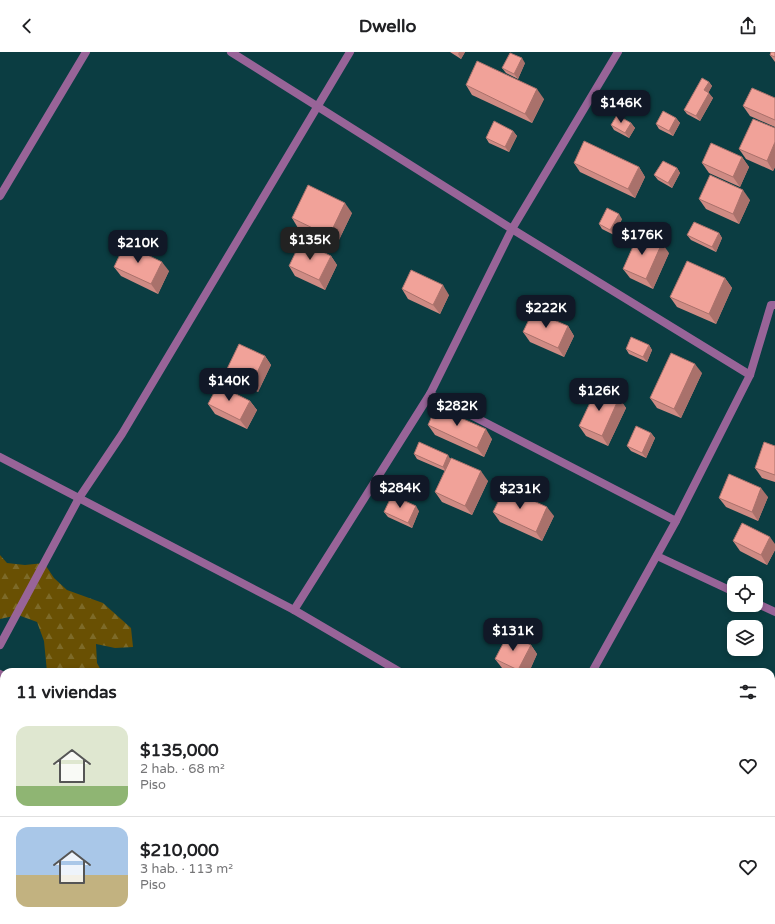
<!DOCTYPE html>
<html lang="es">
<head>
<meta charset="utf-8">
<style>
  :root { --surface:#fff; --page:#f6f6f6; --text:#202124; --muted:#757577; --line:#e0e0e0; --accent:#111827 }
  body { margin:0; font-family:"Varela Round",sans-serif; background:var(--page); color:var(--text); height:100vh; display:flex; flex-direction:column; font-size:15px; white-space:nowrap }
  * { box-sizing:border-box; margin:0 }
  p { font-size:13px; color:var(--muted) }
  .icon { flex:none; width:22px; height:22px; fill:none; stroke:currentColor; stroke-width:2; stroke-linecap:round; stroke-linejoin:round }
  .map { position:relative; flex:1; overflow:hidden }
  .sheet { position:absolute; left:0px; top:616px; width:775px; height:256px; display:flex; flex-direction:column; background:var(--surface); border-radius:12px 12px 0 0; box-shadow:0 2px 6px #0003 }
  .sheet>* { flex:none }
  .controls { position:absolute; left:727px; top:524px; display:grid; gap:8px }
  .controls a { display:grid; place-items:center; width:36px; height:36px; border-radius:8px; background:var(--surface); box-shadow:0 2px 6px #0003; font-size:20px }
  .price { position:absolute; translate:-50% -34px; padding:0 9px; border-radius:8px; background:var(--accent); color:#fff; font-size:13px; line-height:26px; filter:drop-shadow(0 1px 2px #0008) }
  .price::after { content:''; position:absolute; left:50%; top:24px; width:12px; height:9px; margin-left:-6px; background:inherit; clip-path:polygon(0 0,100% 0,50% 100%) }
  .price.on { background:#222; color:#fff }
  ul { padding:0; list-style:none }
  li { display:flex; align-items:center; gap:12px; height:100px; padding:0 16px }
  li+li { border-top:1px solid var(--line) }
  li span { display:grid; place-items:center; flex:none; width:112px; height:80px; border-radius:12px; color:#555 }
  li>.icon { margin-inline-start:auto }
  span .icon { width:48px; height:48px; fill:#fffc; stroke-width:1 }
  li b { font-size:17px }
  h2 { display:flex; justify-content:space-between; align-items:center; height:48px; padding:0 16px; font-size:17px }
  header { display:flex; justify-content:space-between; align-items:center; height:52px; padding:0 16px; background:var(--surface); font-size:18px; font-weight:700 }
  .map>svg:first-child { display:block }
  .forest { fill:url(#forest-firs) }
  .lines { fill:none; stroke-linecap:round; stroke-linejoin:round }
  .street { stroke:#986498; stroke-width:8 }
  .wall { fill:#cf8b84 }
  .shaded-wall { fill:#a9716b }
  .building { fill:#f1a299; stroke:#a9716b }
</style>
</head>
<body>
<header><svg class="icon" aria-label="back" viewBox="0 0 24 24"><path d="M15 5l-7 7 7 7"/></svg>Dwello<svg class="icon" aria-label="share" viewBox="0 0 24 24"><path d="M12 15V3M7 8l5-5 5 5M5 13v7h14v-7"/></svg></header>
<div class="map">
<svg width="775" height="872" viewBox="0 0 775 872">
  <defs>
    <pattern id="forest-firs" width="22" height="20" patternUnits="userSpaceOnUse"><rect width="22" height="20" fill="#695003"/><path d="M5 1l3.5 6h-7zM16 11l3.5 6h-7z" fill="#7d6a28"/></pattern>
  </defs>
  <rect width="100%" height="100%" fill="#0b3d42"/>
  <g class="forest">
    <polygon points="0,503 7,511 25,513 44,511 54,526 67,538 103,551 131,576 133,595 115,596 96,592 97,611 102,620 47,620 44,589 37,570 18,563 0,567"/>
    <polygon points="185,868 228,868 235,872 186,872"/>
  </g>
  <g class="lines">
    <g class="street">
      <polyline points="231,0 512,177 750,323"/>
      <polyline points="0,144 86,0"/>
      <polyline points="430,342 676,469"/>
      <polyline points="0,405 294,558 400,620"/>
      <polyline points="657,504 734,540"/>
      <polyline points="756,551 775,560"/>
      <polyline points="294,558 430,342 512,177 618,0"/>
      <polyline points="0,593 79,446 122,382 350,0"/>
      <polyline points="592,620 676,469 750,323 771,253 775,253"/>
      <polyline points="0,622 4,624"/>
      <polyline points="771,859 775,861"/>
      <polyline points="487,868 495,872"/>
      <polyline points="542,872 545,868"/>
    </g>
  </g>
  <g class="wall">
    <polygon points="450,0 465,0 461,7"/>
    <polygon points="775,0 775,10 770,3"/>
    <polygon points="525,11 518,27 506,21 502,16"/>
    <polygon points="709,30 712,34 708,41 713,46 700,69 687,62 684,58"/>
    <polygon points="466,33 544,47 532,71 472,43"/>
    <polygon points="775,46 775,75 750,64 743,54"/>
    <polygon points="676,66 680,71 673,84 659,77 656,72"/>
    <polygon points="631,71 635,76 629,86 614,78 611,73"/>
    <polygon points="775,76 775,115 773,119 746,107 739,97"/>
    <polygon points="513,79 517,84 509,100 489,91 486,86"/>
    <polygon points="742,105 749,115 740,135 709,121 702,111"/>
    <polygon points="574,111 639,115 645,125 635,146 580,120"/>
    <polygon points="677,116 680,121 672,136 658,128 654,123"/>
    <polygon points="699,147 750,148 739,172 706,157"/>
    <polygon points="352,161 336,194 298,176 292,166"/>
    <polygon points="622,167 614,183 602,177 599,172"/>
    <polygon points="719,181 722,186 716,200 691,188 687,183"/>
    <polygon points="669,201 653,237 630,226 623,217"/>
    <polygon points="331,204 337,213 325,238 295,224 289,214"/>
    <polygon points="114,215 169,219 158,242 121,224"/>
    <polygon points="725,226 732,236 716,272 677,255 670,245"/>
    <polygon points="402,237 449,243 440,262 408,247"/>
    <polygon points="568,274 574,284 564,305 530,290 523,280"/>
    <polygon points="649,293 652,298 647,310 629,302 626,297"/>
    <polygon points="265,304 271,313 258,340 233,328 226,319"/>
    <polygon points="702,321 681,366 657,356 650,346"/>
    <polygon points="619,346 626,356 608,394 586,384 579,374"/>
    <polygon points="250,349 257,358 247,377 215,362 208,352"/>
    <polygon points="428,373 492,387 484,405 435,383"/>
    <polygon points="651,381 655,386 646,406 631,399 627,394"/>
    <polygon points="775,394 775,430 762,426 755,416"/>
    <polygon points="414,402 451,407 488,429 472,463 442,450 435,440 445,419 417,407"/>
    <polygon points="768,445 758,469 726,455 719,446"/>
    <polygon points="419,459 412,476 388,465 384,460"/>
    <polygon points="493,460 554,464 542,489 500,470"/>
    <polygon points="733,489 775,492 775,498 767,513 740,499"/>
    <polygon points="531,593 537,602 529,620 510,620 502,616 495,607"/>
    <polygon points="658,868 668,868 666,872"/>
  </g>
  <g class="shaded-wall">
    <polygon points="459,0 465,0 461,7 458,2"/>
    <polygon points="522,6 525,11 518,27 514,22"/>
    <polygon points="709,30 712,34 707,43 704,38"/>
    <polygon points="537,37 544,47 532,71 525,62"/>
    <polygon points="709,41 713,46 700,69 696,64"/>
    <polygon points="676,66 680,71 673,84 669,79"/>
    <polygon points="631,71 635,76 629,86 625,81"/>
    <polygon points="513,79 517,84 509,100 505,95"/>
    <polygon points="775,90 775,115 773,119 767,109"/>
    <polygon points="742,105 749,115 740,135 733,125"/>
    <polygon points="639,115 645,125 635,146 628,137"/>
    <polygon points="677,116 680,121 672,136 668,131"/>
    <polygon points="743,138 750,148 739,172 733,162"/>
    <polygon points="345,151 352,161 336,194 329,184"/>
    <polygon points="619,162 622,167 614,183 610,178"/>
    <polygon points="719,181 722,186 716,200 712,195"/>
    <polygon points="662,191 669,201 653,237 646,227"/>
    <polygon points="331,204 337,213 325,238 319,228"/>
    <polygon points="162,210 169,219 158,242 151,232"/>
    <polygon points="725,226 732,236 716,272 709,262"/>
    <polygon points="443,233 449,243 440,262 433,253"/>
    <polygon points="568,274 574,284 564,305 558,296"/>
    <polygon points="649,293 652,298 647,310 643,305"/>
    <polygon points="265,304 271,313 258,340 252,331"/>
    <polygon points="695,312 702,321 681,366 674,357"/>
    <polygon points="619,346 626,356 608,394 602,384"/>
    <polygon points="250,349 257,358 247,377 240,368"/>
    <polygon points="486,377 492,387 484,405 477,396"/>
    <polygon points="651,381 655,386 646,406 642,401"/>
    <polygon points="448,403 451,408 446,420 443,415"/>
    <polygon points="481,419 488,429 472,463 465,454"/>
    <polygon points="761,436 768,445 758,469 752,460"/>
    <polygon points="416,454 419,459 412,476 408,471"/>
    <polygon points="547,455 554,464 542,489 536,480"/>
    <polygon points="770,485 775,492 775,498 767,513 761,503"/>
    <polygon points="531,593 537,602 529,620 520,620 518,618"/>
    <polygon points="663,868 668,868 666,872"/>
    <polygon points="712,868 723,868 722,872 710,872"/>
  </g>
  <g class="building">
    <polygon points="771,0 775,0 775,5 770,3"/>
    <polygon points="510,1 522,6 514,22 502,16"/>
    <polygon points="477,9 537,37 525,62 466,33"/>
    <polygon points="702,26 709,30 704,38 709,41 696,64 684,58"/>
    <polygon points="752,36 775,46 775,68 743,54"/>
    <polygon points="663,59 676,66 669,79 656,72"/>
    <polygon points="617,63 631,71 625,81 611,73"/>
    <polygon points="753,67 775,76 775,90 767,109 739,97"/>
    <polygon points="494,69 513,79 505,95 486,86"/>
    <polygon points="584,89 639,115 628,137 574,111"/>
    <polygon points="711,91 742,105 733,125 702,111"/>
    <polygon points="663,109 677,116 668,131 654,123"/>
    <polygon points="710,123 743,138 733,162 699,147"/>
    <polygon points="308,133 345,151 329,184 292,166"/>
    <polygon points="607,156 619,162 610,178 599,172"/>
    <polygon points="694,170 719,181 712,195 687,183"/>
    <polygon points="639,181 662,191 646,227 623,217"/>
    <polygon points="301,189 331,204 319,228 289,214"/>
    <polygon points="125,192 162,210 151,232 114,215"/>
    <polygon points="687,209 725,226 709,262 670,245"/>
    <polygon points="411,218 443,233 433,253 402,237"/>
    <polygon points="533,259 568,274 558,296 523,280"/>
    <polygon points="631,285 649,293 643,305 626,297"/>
    <polygon points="239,292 265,304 252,331 226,319"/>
    <polygon points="671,301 695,312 674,357 650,346"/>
    <polygon points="218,333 250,349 240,368 208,352"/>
    <polygon points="597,336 619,346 602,384 579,374"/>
    <polygon points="436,355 486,377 477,396 428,373"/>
    <polygon points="636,374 651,381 642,401 627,394"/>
    <polygon points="419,390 448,403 443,415 414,402"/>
    <polygon points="764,390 775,394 775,423 755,416"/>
    <polygon points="451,406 481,419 465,454 435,440"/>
    <polygon points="729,422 761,436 752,460 719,446"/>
    <polygon points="505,436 547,455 536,480 493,460"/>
    <polygon points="392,443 416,454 408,471 384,460"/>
    <polygon points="742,471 770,485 761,503 733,489"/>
    <polygon points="508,582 531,593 518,618 495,607"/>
    <polygon points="252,868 270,868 275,870 274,872 250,872"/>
    <polygon points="376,868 389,868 397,872 374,872"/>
    <polygon points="676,868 712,868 710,872 674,872"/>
  </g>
</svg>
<div class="controls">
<a><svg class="icon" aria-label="locate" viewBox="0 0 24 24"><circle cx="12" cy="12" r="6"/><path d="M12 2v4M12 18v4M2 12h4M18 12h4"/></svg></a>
<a><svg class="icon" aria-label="layers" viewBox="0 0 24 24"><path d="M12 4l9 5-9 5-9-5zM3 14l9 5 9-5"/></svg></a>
</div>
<b class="price" style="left:621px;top:72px">$146K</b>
<b class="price" style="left:642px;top:204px">$176K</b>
<b class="price on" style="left:310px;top:209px">$135K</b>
<b class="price" style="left:138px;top:212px">$210K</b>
<b class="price" style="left:546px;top:277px">$222K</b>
<b class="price" style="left:229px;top:350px">$140K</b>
<b class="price" style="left:599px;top:360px">$126K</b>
<b class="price" style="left:457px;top:375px">$282K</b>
<b class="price" style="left:400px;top:457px">$284K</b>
<b class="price" style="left:520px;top:458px">$231K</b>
<b class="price" style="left:513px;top:600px">$131K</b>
<section class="sheet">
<h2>11 viviendas<svg class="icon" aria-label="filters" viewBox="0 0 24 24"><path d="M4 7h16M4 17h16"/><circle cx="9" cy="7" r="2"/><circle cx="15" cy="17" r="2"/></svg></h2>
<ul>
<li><span style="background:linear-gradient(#dfe7d0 75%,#8fb573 0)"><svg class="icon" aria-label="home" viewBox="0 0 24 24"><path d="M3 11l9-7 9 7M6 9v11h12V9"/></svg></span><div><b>$135,000</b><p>2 hab. · 68 m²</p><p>Piso</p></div><svg class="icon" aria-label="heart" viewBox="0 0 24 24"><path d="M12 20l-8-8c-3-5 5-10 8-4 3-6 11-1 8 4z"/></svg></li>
<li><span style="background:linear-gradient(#a9c7e8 60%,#c2b280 0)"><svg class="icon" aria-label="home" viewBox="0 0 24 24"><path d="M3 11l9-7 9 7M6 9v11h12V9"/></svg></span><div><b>$210,000</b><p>3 hab. · 113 m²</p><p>Piso</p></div><svg class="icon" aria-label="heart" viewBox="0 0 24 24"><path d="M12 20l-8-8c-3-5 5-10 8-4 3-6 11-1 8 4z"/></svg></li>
</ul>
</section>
</div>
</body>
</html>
